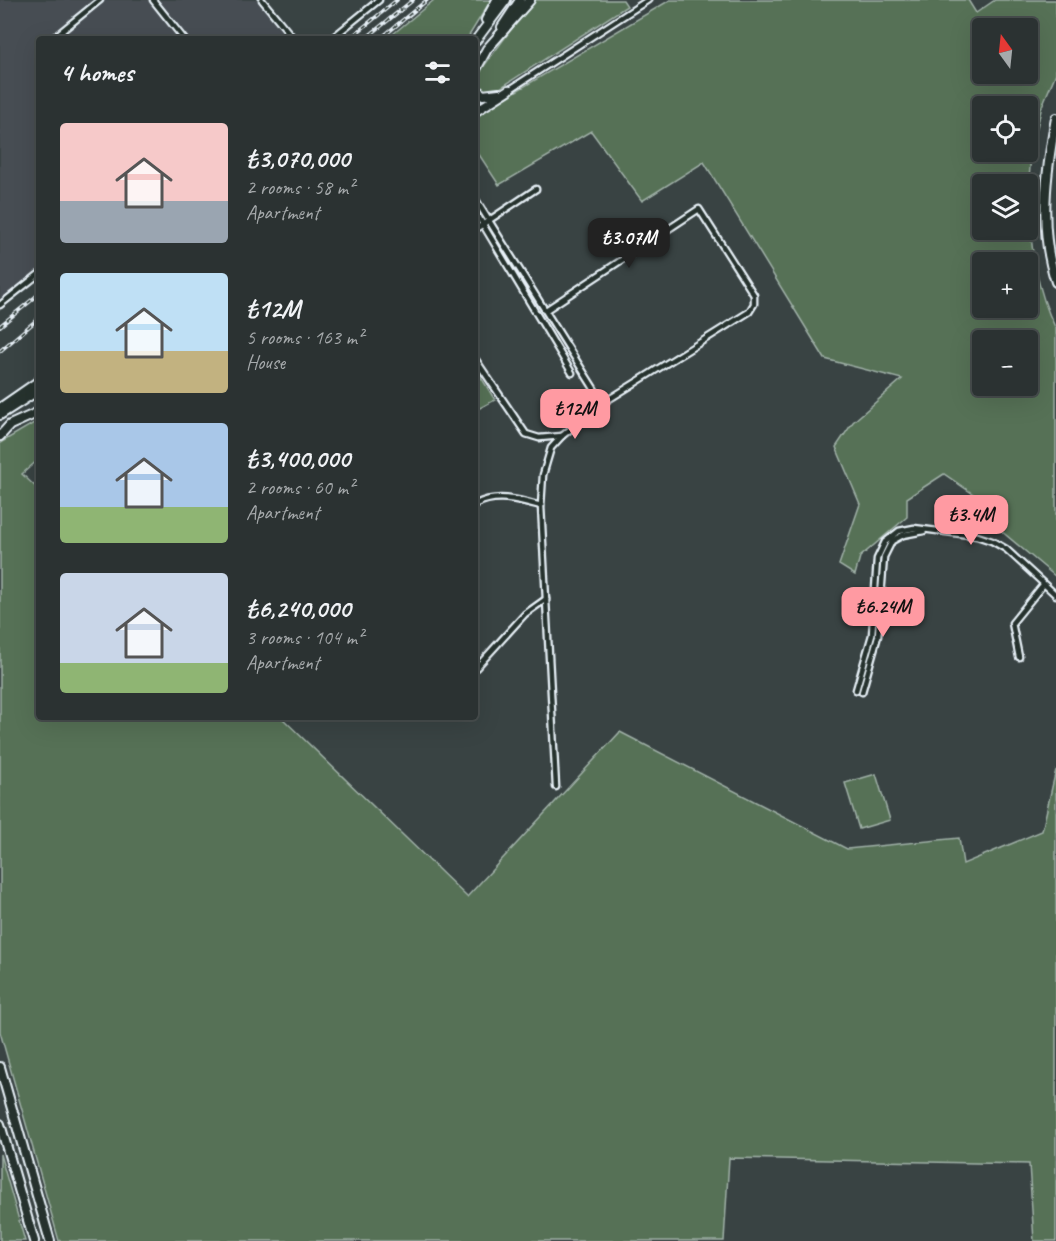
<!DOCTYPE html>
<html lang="en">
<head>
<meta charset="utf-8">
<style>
  :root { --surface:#2b3232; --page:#373e3e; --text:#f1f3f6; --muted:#a6aaac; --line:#474d4d; --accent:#ff9aa2 }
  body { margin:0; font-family:Caveat,sans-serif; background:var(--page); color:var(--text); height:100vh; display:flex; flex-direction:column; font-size:22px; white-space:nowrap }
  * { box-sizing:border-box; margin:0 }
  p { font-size:20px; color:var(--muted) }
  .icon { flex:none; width:33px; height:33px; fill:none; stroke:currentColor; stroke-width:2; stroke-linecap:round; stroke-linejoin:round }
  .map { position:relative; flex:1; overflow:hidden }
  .side { position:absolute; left:36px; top:36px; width:442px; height:684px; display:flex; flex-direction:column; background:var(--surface); border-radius:6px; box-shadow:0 6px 24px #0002,0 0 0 2px var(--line) }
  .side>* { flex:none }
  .needle { width:39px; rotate:345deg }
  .buttons { position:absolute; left:972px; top:18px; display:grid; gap:12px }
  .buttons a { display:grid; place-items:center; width:66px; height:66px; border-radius:6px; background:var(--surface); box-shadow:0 6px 24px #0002,0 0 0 2px var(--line); font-size:30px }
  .price { position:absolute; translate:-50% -51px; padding:0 14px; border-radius:12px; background:var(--accent); color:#111; font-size:20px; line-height:39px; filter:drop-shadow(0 2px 3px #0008) }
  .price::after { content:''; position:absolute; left:50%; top:36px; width:18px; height:14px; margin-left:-9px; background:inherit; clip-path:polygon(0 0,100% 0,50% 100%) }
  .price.active { background:#222; color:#fff }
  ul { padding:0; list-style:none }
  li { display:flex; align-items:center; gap:18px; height:150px; padding:0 24px }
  li span { display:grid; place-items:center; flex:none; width:168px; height:120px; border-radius:6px; color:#555 }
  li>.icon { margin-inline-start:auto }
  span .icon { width:72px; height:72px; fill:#fffc; stroke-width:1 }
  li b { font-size:26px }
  h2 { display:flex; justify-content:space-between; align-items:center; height:72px; padding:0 24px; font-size:26px }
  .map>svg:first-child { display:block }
  .built { fill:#464e52 }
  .green { fill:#577157; stroke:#a0b1a8; stroke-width:1.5; fill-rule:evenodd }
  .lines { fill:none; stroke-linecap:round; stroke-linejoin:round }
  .minor-casing { stroke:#e8f1f8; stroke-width:9 }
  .primary-casing { stroke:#e8f1f8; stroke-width:12 }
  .minor { stroke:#26332d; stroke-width:4.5 }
  .primary { stroke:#26332d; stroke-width:8 }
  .rail-casing { stroke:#e8f1f8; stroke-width:4 }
  .rail { stroke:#26332d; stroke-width:1.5; stroke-dasharray:4.5; stroke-linecap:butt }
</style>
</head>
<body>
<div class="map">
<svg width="1056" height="1241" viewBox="0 0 1056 1241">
  <rect width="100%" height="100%" fill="#394343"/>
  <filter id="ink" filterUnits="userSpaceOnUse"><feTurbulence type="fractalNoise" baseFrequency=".0167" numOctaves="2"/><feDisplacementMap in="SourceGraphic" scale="12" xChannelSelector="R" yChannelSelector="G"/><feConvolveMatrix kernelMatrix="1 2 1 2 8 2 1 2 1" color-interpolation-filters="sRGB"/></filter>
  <g filter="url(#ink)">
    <polygon class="built" points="0,0 257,0 288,39 39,39 39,269 0,301"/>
    <g class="green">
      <polygon points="434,0 491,0 467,39 387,39"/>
      <polygon points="533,0 623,0 627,6 494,92 483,91 477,83 481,70"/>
      <path d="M670,0H968L976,13L995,0H1056V73L1042,106L1031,153L1028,194V184H982V230H1028V203C1031,247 1036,290 1056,329V577L1000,530L979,498L944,474L907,498V517L860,557L855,575L839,565L860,504L836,447L853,422L902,379L825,359L704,162L642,201L591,131L499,185L476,150V115ZM982,28H1028V74H982ZM982,106H1028V152H982ZM982,262H1028V308H982ZM982,340H1028V386H982Z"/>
      <polygon points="476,369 495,400 476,410"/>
      <polygon points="39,420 39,459 22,474 39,490 39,717 281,717 467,897 620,732 847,849 959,838 963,864 1042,831 1056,770 1056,1241 1034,1241 1029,1164 729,1158 724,1241 59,1241 0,1032 0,443"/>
      <polygon points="876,774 890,820 859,829 845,783"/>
      <polygon points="0,1154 25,1241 0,1241"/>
    </g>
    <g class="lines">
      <g class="minor-casing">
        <g id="minor">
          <polyline points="153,0 184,39"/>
          <polyline points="262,0 294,39"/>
          <polyline points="52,39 100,0"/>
          <polyline points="331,39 379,0"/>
          <polyline points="509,90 648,0"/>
          <polyline points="476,200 603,403"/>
          <polyline points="479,218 572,373"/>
          <polyline points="476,229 536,189"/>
          <polyline points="0,305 39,274"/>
          <polyline points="546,310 699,209 754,295 754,304 749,312 603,403 562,436 551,448 543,475 541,506 556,787"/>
          <polyline points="476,360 526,434 539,438 562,436"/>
          <path d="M476,504C497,493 519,500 541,506"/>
          <polyline points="1019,657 1012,623 1043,585"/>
          <polyline points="476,668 525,614 546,599"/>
          <polyline points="856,690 872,635 877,559 885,542 899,531 914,528 977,536 992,541 1006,549 1056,595"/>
          <polyline points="862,692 878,636 884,557 892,541 903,535 924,531"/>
        </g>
      </g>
      <g class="primary-casing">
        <g id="primary">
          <polyline points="486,20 497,0"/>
          <polyline points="502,27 520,0"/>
          <polyline points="476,40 506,0"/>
          <polyline points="476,69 487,49 530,0"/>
          <polyline points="476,89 483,95 499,93"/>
          <polyline points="476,111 509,90"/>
          <path d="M1056,118C1046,172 1038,229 1056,282"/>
          <polyline points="0,408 39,381"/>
          <polyline points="0,415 39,390"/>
          <polyline points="0,436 10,425 39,412"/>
          <polyline points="0,1067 50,1241"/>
          <polyline points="0,1124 34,1241"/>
        </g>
      </g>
      <use href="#minor" class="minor"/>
      <use href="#primary" class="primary"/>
      <g class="rail-casing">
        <g id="rail">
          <polyline points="349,39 397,0"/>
          <polyline points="365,39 413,0"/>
          <polyline points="380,39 427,0"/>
          <polyline points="0,326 39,294"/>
          <polyline points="0,351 39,318"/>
        </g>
      </g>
      <use href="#rail" class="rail"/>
    </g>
  </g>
</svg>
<div class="buttons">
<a><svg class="needle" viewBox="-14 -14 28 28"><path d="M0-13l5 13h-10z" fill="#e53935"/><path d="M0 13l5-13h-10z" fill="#a6aaac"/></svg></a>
<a><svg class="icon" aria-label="locate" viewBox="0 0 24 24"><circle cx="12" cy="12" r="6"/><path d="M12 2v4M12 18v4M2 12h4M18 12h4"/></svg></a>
<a><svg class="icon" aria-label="layers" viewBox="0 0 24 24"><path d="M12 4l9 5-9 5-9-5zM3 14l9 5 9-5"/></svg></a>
<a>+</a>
<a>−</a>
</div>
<b class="price active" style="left:629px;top:269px">₺3.07M</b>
<b class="price" style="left:575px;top:440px">₺12M</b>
<b class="price" style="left:971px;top:546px">₺3.4M</b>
<b class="price" style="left:883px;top:638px">₺6.24M</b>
<section class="side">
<h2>4 homes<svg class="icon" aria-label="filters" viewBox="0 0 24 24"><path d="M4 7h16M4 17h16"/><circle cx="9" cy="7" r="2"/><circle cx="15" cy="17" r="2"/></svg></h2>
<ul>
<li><span style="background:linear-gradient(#f6c9c9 65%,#9aa5b1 0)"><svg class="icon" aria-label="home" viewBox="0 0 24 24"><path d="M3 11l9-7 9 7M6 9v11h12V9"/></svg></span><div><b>₺3,070,000</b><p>2 rooms · 58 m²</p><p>Apartment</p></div></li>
<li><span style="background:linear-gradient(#bfe0f5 65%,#c2b280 0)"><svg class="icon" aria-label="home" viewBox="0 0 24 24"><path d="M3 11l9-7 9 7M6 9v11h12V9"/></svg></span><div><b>₺12M</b><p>5 rooms · 163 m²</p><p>House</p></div></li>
<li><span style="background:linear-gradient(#a9c7e8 70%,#8fb573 0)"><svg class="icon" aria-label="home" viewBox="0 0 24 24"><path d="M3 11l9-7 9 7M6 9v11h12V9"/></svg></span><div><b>₺3,400,000</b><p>2 rooms · 60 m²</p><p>Apartment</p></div></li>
<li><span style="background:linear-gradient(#c9d6e8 75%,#8fb573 0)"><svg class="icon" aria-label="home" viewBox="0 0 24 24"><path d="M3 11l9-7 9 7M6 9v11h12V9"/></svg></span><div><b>₺6,240,000</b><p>3 rooms · 104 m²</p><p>Apartment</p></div></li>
</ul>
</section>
</div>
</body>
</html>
